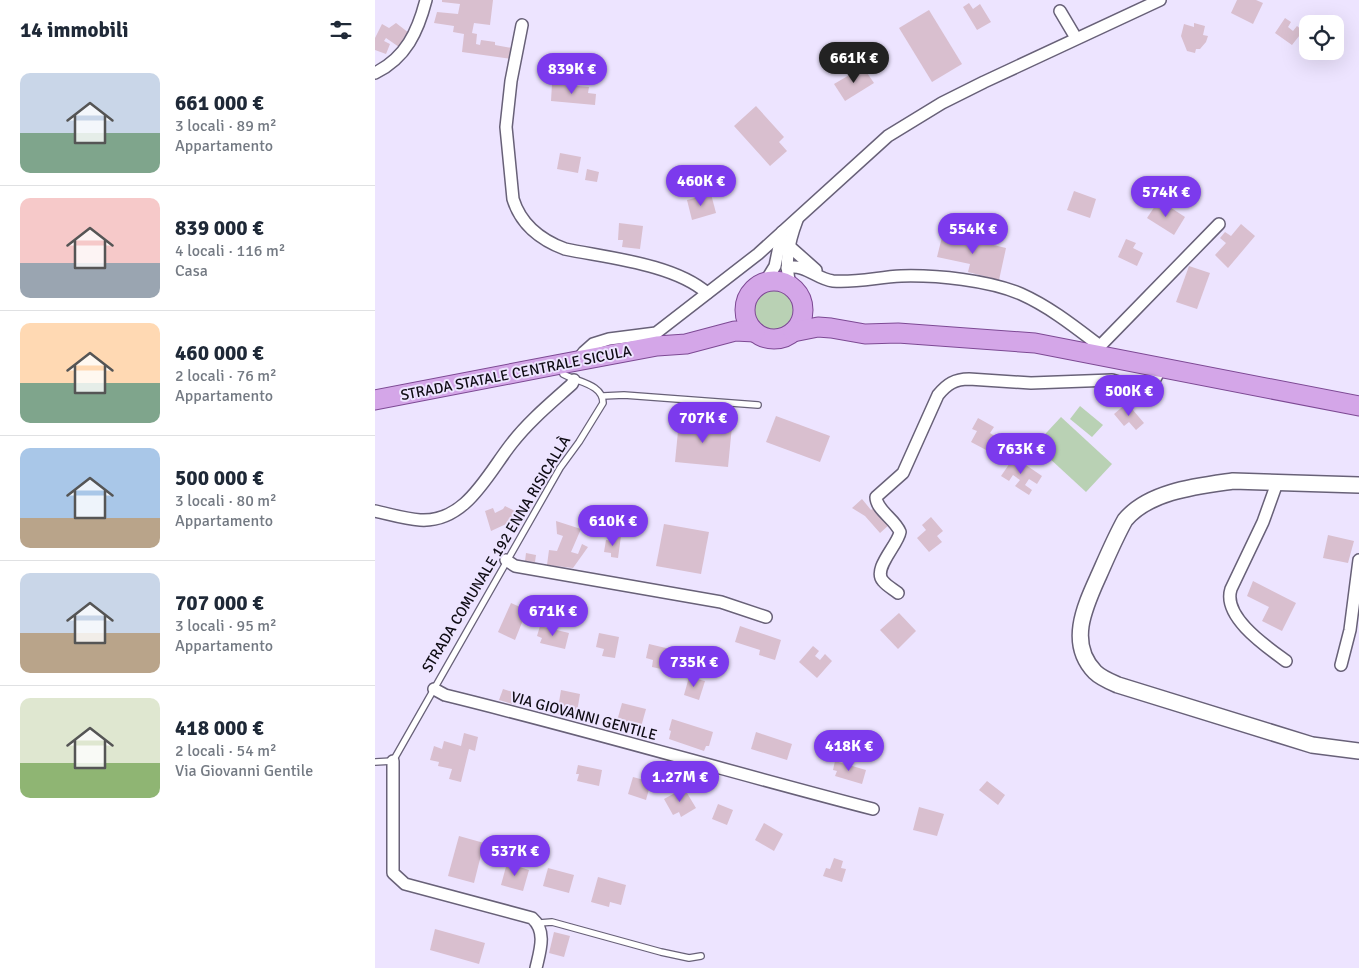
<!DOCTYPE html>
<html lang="it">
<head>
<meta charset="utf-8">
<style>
  :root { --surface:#fff; --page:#f2f2f3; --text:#1f2937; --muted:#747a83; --line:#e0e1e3; --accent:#7c3aed }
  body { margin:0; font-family:Signika,sans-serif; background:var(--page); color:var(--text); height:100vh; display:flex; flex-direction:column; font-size:19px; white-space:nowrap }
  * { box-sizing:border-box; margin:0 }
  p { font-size:16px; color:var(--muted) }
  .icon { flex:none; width:28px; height:28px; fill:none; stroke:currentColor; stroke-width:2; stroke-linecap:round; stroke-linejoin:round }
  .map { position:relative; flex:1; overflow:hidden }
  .details { display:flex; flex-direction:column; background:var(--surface); width:375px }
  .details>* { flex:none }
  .tools { position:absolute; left:924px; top:15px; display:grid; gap:10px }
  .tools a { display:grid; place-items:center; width:45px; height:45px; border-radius:10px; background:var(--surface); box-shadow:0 5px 20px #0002; font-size:25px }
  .price { position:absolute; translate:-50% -42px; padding:0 11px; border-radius:18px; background:var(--accent); color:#fff; font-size:16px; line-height:32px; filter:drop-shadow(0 1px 2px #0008) }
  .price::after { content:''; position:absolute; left:50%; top:30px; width:15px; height:11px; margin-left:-8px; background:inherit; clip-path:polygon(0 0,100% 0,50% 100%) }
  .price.selected { background:#222; color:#fff }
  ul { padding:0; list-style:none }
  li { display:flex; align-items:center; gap:15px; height:125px; padding:0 20px }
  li+li { border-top:1px solid var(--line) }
  li span { display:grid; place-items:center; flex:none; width:140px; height:100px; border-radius:10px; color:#555 }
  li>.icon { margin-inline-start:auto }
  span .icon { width:60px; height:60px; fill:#fffc; stroke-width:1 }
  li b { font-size:21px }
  h2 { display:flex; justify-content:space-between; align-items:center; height:60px; padding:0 20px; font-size:21px }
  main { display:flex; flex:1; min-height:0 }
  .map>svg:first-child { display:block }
  .green { fill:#b9d1b4 }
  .building { fill:#d9bfcf }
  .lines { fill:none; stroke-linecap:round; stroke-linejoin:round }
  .service-casing { stroke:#686178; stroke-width:8 }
  .minor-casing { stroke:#686178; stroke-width:14 }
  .tertiary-casing { stroke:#686178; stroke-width:18 }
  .primary-casing { stroke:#7d4994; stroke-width:21 }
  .service { stroke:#fff; stroke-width:5.5 }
  .minor { stroke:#fff; stroke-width:11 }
  .tertiary { stroke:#fff; stroke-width:15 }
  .primary { stroke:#d4a6e8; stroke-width:19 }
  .labels { text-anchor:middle; stroke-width:4; stroke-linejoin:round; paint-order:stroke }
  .street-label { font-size:15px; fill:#0f0c14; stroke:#ede4ff }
</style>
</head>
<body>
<main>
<section class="details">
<h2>14 immobili<svg class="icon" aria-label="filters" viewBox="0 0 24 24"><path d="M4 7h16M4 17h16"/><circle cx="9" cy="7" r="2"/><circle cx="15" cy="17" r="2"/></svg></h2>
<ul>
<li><span style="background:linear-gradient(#c9d6e8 60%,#7fa58c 0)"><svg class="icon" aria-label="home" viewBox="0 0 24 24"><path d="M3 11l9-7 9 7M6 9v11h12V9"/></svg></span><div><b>661 000 €</b><p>3 locali · 89 m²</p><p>Appartamento</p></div></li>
<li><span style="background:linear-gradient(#f6c9c9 65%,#9aa5b1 0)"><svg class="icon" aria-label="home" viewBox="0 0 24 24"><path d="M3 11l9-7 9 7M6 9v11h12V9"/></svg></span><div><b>839 000 €</b><p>4 locali · 116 m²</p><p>Casa</p></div></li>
<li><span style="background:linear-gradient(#ffd9b3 60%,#7fa58c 0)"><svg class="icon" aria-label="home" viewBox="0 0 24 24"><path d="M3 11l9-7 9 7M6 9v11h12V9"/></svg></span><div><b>460 000 €</b><p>2 locali · 76 m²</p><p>Appartamento</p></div></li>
<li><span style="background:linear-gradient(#a9c7e8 70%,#b9a48a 0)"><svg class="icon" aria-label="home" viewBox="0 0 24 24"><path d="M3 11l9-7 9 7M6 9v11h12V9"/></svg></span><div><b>500 000 €</b><p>3 locali · 80 m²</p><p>Appartamento</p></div></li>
<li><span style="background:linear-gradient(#c9d6e8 60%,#b9a48a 0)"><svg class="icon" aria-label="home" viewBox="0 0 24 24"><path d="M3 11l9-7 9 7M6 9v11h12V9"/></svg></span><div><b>707 000 €</b><p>3 locali · 95 m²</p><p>Appartamento</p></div></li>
<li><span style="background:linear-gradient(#dfe7d0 65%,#8fb573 0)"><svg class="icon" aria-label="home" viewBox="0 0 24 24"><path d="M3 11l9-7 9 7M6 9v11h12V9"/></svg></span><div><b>418 000 €</b><p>2 locali · 54 m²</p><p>Via Giovanni Gentile</p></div></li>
</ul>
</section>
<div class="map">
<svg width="984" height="968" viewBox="0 0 984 968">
  <rect width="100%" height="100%" fill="#ede4ff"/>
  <g class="green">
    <circle cx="399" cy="311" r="24"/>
    <polygon points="705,406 728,425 717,437 695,419"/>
    <polygon points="686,417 737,464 711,492 660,445"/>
  </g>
  <g class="building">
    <polygon points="67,0 118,0 115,25 99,23 97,33 102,34 101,44 105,45 106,40 120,42 120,45 137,48 136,59 87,52 89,34 78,32 79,26 59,23 62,12 83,14 85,4 67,2"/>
    <polygon points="862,0 881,0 888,3 878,24 856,13"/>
    <polygon points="594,3 598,9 605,4 616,22 602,30 588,7"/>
    <polygon points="554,10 587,64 557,82 524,28"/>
    <polygon points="910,18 916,22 913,27 918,31 922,26 928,31 917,45 900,33"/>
    <polygon points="21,23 34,33 24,47 11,38 9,41 15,44 11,54 0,50 0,38 7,24 14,28"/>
    <polygon points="819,23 830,26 828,35 833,36 831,42 825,49 821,49 820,53 812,51 806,36 809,24 819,27"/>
    <polygon points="488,67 499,83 470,101 459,84"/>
    <polygon points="177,84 214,87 213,93 221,94 220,105 176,101"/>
    <polygon points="381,106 409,137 404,142 412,151 395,166 359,126"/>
    <polygon points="185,153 206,157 203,173 182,169"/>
    <polygon points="212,169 224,172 222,182 210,180"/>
    <polygon points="699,191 721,199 715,218 692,210"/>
    <polygon points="336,194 341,213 317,220 312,200"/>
    <polygon points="784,200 810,217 799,235 772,218"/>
    <polygon points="244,223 268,226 265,249 247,247 248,240 243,240"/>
    <polygon points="866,224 880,236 853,268 840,255 851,243 845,238 850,232 856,236"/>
    <polygon points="568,233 631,248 624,280 593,272 595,264 562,257"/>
    <polygon points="751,239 761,243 758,248 768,253 762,266 743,257"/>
    <polygon points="814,266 835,273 822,309 801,302"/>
    <polygon points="752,403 769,423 761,430 754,422 749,426 739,414"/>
    <polygon points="401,416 455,436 445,462 391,442"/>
    <polygon points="603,418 619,427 615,433 621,437 613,451 596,442 602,431 597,429"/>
    <polygon points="304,421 357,426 353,467 300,462"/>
    <polygon points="639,457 667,476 662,484 654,479 650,485 657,490 654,495 640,486 645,480 638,475 634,481 626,476"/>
    <polygon points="487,499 496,510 500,507 515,524 505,533 490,516 477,508"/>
    <polygon points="130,506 140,511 136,519 138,521 116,531 110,511 118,508 120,513 128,509"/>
    <polygon points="556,517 568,531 562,536 567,542 554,552 542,538 551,530 547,525"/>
    <polygon points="181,521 206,529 196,552 203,554 207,544 213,547 198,568 172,565 174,550 182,551 188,536 182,534"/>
    <polygon points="289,524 334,532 326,574 281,566"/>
    <polygon points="239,535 246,536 243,558 236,557 236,553 229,552 231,540 238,541"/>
    <polygon points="953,535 979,541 973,563 948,558"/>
    <polygon points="151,553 161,555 160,562 150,561"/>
    <polygon points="878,581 921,603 907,631 887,621 894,607 872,596"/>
    <polygon points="136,603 152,610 140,640 123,632"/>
    <polygon points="524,613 541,631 523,649 505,630"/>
    <polygon points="165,626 194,633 190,649 165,643 167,638 162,636"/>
    <polygon points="365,626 406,640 400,660 384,655 385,650 360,642"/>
    <polygon points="224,633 244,637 240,658 227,656 229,649 221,647"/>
    <polygon points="274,644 295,649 291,670 277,667 278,660 271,658"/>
    <polygon points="438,646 444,651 440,656 445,660 450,654 457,661 442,678 424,662"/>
    <polygon points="314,677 330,681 324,700 309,695"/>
    <polygon points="128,689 144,694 141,705 124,700"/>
    <polygon points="186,690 205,694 201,718 182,714"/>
    <polygon points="247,703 271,709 266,727 242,721"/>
    <polygon points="297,719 338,732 334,746 331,746 329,751 294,739 296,731 294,730"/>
    <polygon points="381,732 417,744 412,760 376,749"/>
    <polygon points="89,733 103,737 100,751 94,749 86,782 74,779 77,769 63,766 64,762 55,760 59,746 67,749 69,741 86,746"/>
    <polygon points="460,761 491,770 487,784 460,776 462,771 458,770"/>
    <polygon points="203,765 227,770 224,786 202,781 204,774 201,774"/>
    <polygon points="258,777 276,782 271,800 253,794"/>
    <polygon points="612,781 630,795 623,805 604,790"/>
    <polygon points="309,788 321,808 306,817 304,812 298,815 289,799"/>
    <polygon points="343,804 358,810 352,825 337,819"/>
    <polygon points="544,807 569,814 562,836 538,830"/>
    <polygon points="389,823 408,834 399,851 380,840"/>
    <polygon points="84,836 109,843 99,883 73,876"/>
    <polygon points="459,858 468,861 466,868 471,869 467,882 448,876 451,868 455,869"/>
    <polygon points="132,863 154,870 148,891 126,885"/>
    <polygon points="173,868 199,875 194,893 168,886"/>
    <polygon points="223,877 251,885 246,905 235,902 234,907 216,902"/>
    <polygon points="60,929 110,943 104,964 55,950"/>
    <polygon points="179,932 195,936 189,957 174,953"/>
  </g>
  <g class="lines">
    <g class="service-casing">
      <g id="service">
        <polyline points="228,396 249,395 383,405"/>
        <path d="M0,762L18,761L185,468L204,442L228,403C228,384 202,382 188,374L186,366"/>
        <polyline points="164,923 177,922 286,952 314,958 326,956"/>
      </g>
    </g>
    <g class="minor-casing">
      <g id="minor">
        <polyline points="685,11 701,38"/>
        <path d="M147,25L136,81L131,127L138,199C146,225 166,240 190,249C233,258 299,264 332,293"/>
        <path d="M0,73C31,58 43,31 51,0"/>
        <polyline points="414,246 441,270"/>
        <path d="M412,268C430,263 441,279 458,281C480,283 504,277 526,276C562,275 613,280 646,294C675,307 700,327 725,346L724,356"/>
        <polyline points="389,284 400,266 407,232"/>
        <path d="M417,288C408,268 414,241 422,220"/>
        <polyline points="725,346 844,224"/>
        <polyline points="202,361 209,352 218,344 234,339 281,333 383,254 513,136 567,103 609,82 785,0"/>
        <path d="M902,483L888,522L856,589C847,617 892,647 911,661"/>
        <path d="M0,511C14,514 30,519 45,520C91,523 113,473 137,443C154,421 176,403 197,384L199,380"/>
        <polyline points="131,560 140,566 346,602 391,617"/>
        <path d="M523,593C518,589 512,586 508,581C497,569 523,545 525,532C520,519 501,510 501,497L528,473L563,395C572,384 580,379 594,379L656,383L737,380L767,389L776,386L786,368"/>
        <polyline points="966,665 975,630 984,560"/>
        <path d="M59,689L70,695C213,730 355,772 498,809"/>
        <path d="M18,761V873L30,884L157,918C172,931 165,951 161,968"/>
      </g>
    </g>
    <g class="tertiary-casing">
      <path id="tertiary" d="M984,485L858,481C823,486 774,491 750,520C740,538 732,557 724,575C710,606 692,643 720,672C726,678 736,682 743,685L937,745L984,751"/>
    </g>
    <g class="primary-casing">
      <g id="primary">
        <circle cx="399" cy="310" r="29"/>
        <polyline points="418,332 443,327 456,328 490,334 523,333 660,343 984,406"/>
        <polyline points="0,400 186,364 282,346 311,344 360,331 380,332"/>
      </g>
    </g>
    <use href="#service" class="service"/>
    <use href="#minor" class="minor"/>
    <use href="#tertiary" class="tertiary"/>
    <use href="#primary" class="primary"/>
  </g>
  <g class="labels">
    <g class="street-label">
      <text transform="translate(141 373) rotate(-11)" y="5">STRADA STATALE CENTRALE SICULA</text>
      <text transform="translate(121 554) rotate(-59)" y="5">STRADA COMUNALE 192 ENNA RISICALLÀ</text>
      <text transform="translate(209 716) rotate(15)" y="5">VIA GIOVANNI GENTILE</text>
    </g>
  </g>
</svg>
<div class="tools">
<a><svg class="icon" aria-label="locate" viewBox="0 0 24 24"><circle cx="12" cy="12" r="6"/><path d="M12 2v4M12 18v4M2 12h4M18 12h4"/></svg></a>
</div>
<b class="price selected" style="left:479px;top:84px">661K €</b>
<b class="price" style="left:197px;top:95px">839K €</b>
<b class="price" style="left:326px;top:207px">460K €</b>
<b class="price" style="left:791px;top:218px">574K €</b>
<b class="price" style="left:598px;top:255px">554K €</b>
<b class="price" style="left:754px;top:417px">500K €</b>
<b class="price" style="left:328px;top:444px">707K €</b>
<b class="price" style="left:646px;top:475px">763K €</b>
<b class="price" style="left:238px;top:547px">610K €</b>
<b class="price" style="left:178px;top:637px">671K €</b>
<b class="price" style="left:319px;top:688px">735K €</b>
<b class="price" style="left:474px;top:772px">418K €</b>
<b class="price" style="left:305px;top:803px">1.27M €</b>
<b class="price" style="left:140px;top:877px">537K €</b>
</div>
</main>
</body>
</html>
